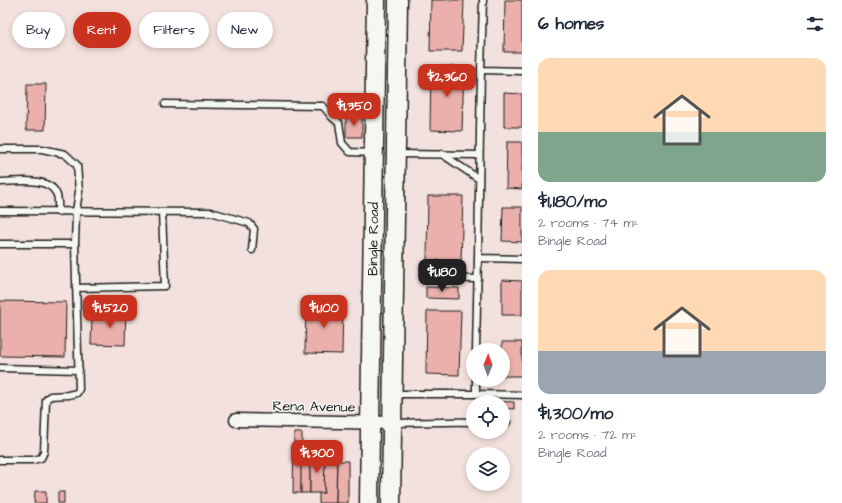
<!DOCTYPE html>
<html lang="en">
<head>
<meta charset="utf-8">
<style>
  :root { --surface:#fff; --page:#f2f2f3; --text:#1f2937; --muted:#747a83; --accent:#c8321e }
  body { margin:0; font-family:"Architects Daughter",sans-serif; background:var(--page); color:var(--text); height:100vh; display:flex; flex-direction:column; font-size:15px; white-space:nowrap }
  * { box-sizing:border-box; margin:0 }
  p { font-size:13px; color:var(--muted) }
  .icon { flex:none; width:22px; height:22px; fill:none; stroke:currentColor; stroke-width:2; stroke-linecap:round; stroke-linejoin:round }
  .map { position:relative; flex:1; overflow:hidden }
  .drawer { display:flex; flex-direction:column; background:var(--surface); width:320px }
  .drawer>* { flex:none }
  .hud { position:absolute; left:12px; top:12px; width:380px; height:36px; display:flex; gap:8px }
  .needle { width:26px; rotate:1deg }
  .fabs { position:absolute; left:466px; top:343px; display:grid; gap:8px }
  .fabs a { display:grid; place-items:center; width:44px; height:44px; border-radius:50%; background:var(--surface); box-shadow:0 2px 6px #0003; font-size:20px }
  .price { position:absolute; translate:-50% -34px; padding:0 9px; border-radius:8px; background:var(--accent); color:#fff; font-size:13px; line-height:26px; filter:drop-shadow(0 1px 2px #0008) }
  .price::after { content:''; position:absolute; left:50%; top:24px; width:12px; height:9px; margin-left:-6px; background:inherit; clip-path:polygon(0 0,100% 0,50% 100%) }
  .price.selected { background:#222; color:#fff }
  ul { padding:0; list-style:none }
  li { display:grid; align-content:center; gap:8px; height:212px; padding:0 16px }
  li span { display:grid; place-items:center; height:124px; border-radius:12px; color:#555 }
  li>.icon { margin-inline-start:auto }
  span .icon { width:72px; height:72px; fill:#fffc; stroke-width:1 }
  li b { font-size:17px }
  h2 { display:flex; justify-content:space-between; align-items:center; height:48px; padding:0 16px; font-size:17px }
  .chip { padding:0 14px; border-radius:18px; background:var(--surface); box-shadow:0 2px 6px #0003; font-size:14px; line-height:36px }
  .chip.selected { background:var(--accent); color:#fff }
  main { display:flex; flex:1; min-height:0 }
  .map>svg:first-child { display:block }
  .building { fill:#ebb0ac; stroke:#1c1c1c }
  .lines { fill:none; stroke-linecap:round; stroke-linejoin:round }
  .service-casing { stroke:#1c1c1c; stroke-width:9 }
  .minor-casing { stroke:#1c1c1c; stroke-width:15 }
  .primary-casing { stroke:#1c1c1c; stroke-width:21 }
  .service { stroke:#f6f6f2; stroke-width:6 }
  .minor { stroke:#f6f6f2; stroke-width:12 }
  .primary { stroke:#f6f6f2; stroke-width:18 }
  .labels { text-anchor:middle; stroke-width:3; stroke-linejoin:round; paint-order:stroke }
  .street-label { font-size:14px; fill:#1c1c1c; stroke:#f6f6f2 }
</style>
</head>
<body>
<main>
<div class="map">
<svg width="522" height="503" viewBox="0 0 522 503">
  <rect width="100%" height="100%" fill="#f3e1dd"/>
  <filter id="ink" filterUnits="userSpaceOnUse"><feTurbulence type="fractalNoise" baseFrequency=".025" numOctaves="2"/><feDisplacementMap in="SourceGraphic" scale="8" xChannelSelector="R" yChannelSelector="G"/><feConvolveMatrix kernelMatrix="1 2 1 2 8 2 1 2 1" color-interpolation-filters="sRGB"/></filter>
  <g filter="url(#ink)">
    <g class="building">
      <polygon points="431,0 464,0 462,51 430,51"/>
      <polygon points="505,0 522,0 522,52 504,52"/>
      <polygon points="431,66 464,67 462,131 430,130"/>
      <polygon points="27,84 46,84 45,130 26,130"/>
      <polygon points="504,93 522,94 522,127 504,127"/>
      <polygon points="346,116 362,117 362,137 346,137"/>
      <polygon points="507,142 522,142 522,189 506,188"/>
      <polygon points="428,196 463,196 461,261 427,260"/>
      <polygon points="503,207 522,207 522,242 502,241"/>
      <polygon points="502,280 522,281 522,315 502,315"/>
      <polygon points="426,287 459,288 459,299 426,298"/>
      <polygon points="0,301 66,302 65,357 0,356"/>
      <polygon points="306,305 343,305 342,354 305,353"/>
      <polygon points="111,308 126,308 125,345 91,344 92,318 111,318"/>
      <polygon points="427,311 461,311 459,375 426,374"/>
      <polygon points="502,342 522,342 522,376 503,376"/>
      <polygon points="490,401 514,402 514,409 503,408 503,402"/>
      <polygon points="294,433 302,433 301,493 293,493"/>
      <polygon points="325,444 337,444 336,503 319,503 319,493 324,493"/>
      <rect x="301" y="446" width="9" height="47"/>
      <polygon points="310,456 325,456 324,493 310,493"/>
      <polygon points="337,461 348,461 348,503 336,503"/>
      <polygon points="35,491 46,491 46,503 34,503"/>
      <rect x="58" y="492" width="6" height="11"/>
    </g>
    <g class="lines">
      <g class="service-casing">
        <g id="service">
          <polyline points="483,0 481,70 522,71"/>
          <polyline points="481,70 478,258 522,259"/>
          <polyline points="165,104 323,106 332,117 339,123 342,143 350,152 372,153"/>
          <polyline points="0,149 42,149 65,154 77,165 79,191 76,212 75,244 79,389 77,393 68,395 50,396 46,400 44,452 41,458 33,460 0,460"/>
          <polyline points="397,154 479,155"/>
          <polyline points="442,154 479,179"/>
          <path d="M0,182C15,182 48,176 56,193C59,198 58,205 58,212"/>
          <polyline points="0,211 211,212 249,223 254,229 252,250"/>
          <polyline points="0,244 75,244"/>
          <polyline points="425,278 478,279"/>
          <polyline points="76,288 165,286 162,212"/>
          <polyline points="476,350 478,258"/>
          <polyline points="0,368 79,370"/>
          <polyline points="476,380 476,394 522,395"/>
          <polyline points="393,394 476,394"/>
          <polyline points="503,422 507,422"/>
          <path d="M394,423C421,423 447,421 473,422"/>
        </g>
      </g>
      <g class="minor-casing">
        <polyline id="minor" points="236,420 393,423"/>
      </g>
      <g class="primary-casing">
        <g id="primary">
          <path id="s1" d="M369,503L376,0"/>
          <polyline points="391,503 398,0"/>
        </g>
      </g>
      <use href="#service" class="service"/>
      <use href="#minor" class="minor"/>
      <use href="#primary" class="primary"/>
    </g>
  </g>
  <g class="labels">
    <g class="street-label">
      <text dy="5" stroke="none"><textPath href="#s1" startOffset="264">Bingle Road</textPath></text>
      <text transform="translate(314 406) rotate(1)" y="5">Rena Avenue</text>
    </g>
  </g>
</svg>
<div class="fabs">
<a><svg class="needle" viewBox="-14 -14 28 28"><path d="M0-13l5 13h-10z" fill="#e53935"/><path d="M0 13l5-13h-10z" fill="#747a83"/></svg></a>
<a><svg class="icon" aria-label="locate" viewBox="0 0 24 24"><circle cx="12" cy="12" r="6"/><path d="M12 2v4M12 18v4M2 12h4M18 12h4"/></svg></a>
<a><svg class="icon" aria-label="layers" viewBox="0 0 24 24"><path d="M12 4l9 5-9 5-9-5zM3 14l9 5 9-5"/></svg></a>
</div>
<b class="price" style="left:447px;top:98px">$2,360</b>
<b class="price" style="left:354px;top:127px">$1,350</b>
<b class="price selected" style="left:442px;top:293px">$1,180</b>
<b class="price" style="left:110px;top:329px">$1,520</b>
<b class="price" style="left:324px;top:329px">$1,100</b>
<b class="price" style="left:317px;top:474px">$1,300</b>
<div class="hud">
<a class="chip">Buy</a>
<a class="chip selected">Rent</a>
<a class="chip">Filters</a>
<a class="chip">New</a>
</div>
</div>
<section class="drawer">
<h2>6 homes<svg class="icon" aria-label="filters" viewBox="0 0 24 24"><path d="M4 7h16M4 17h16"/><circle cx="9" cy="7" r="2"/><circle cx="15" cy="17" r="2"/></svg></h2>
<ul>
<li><span style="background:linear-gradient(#ffd9b3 60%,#7fa58c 0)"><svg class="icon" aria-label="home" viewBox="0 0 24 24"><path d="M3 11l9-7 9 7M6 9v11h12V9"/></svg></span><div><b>$1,180/mo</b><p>2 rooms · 74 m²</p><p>Bingle Road</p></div></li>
<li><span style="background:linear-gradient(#ffd9b3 65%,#9aa5b1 0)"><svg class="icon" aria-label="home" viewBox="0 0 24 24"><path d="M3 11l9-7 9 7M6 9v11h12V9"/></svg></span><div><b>$1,300/mo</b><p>2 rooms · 72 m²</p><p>Bingle Road</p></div></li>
</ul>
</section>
</main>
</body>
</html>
